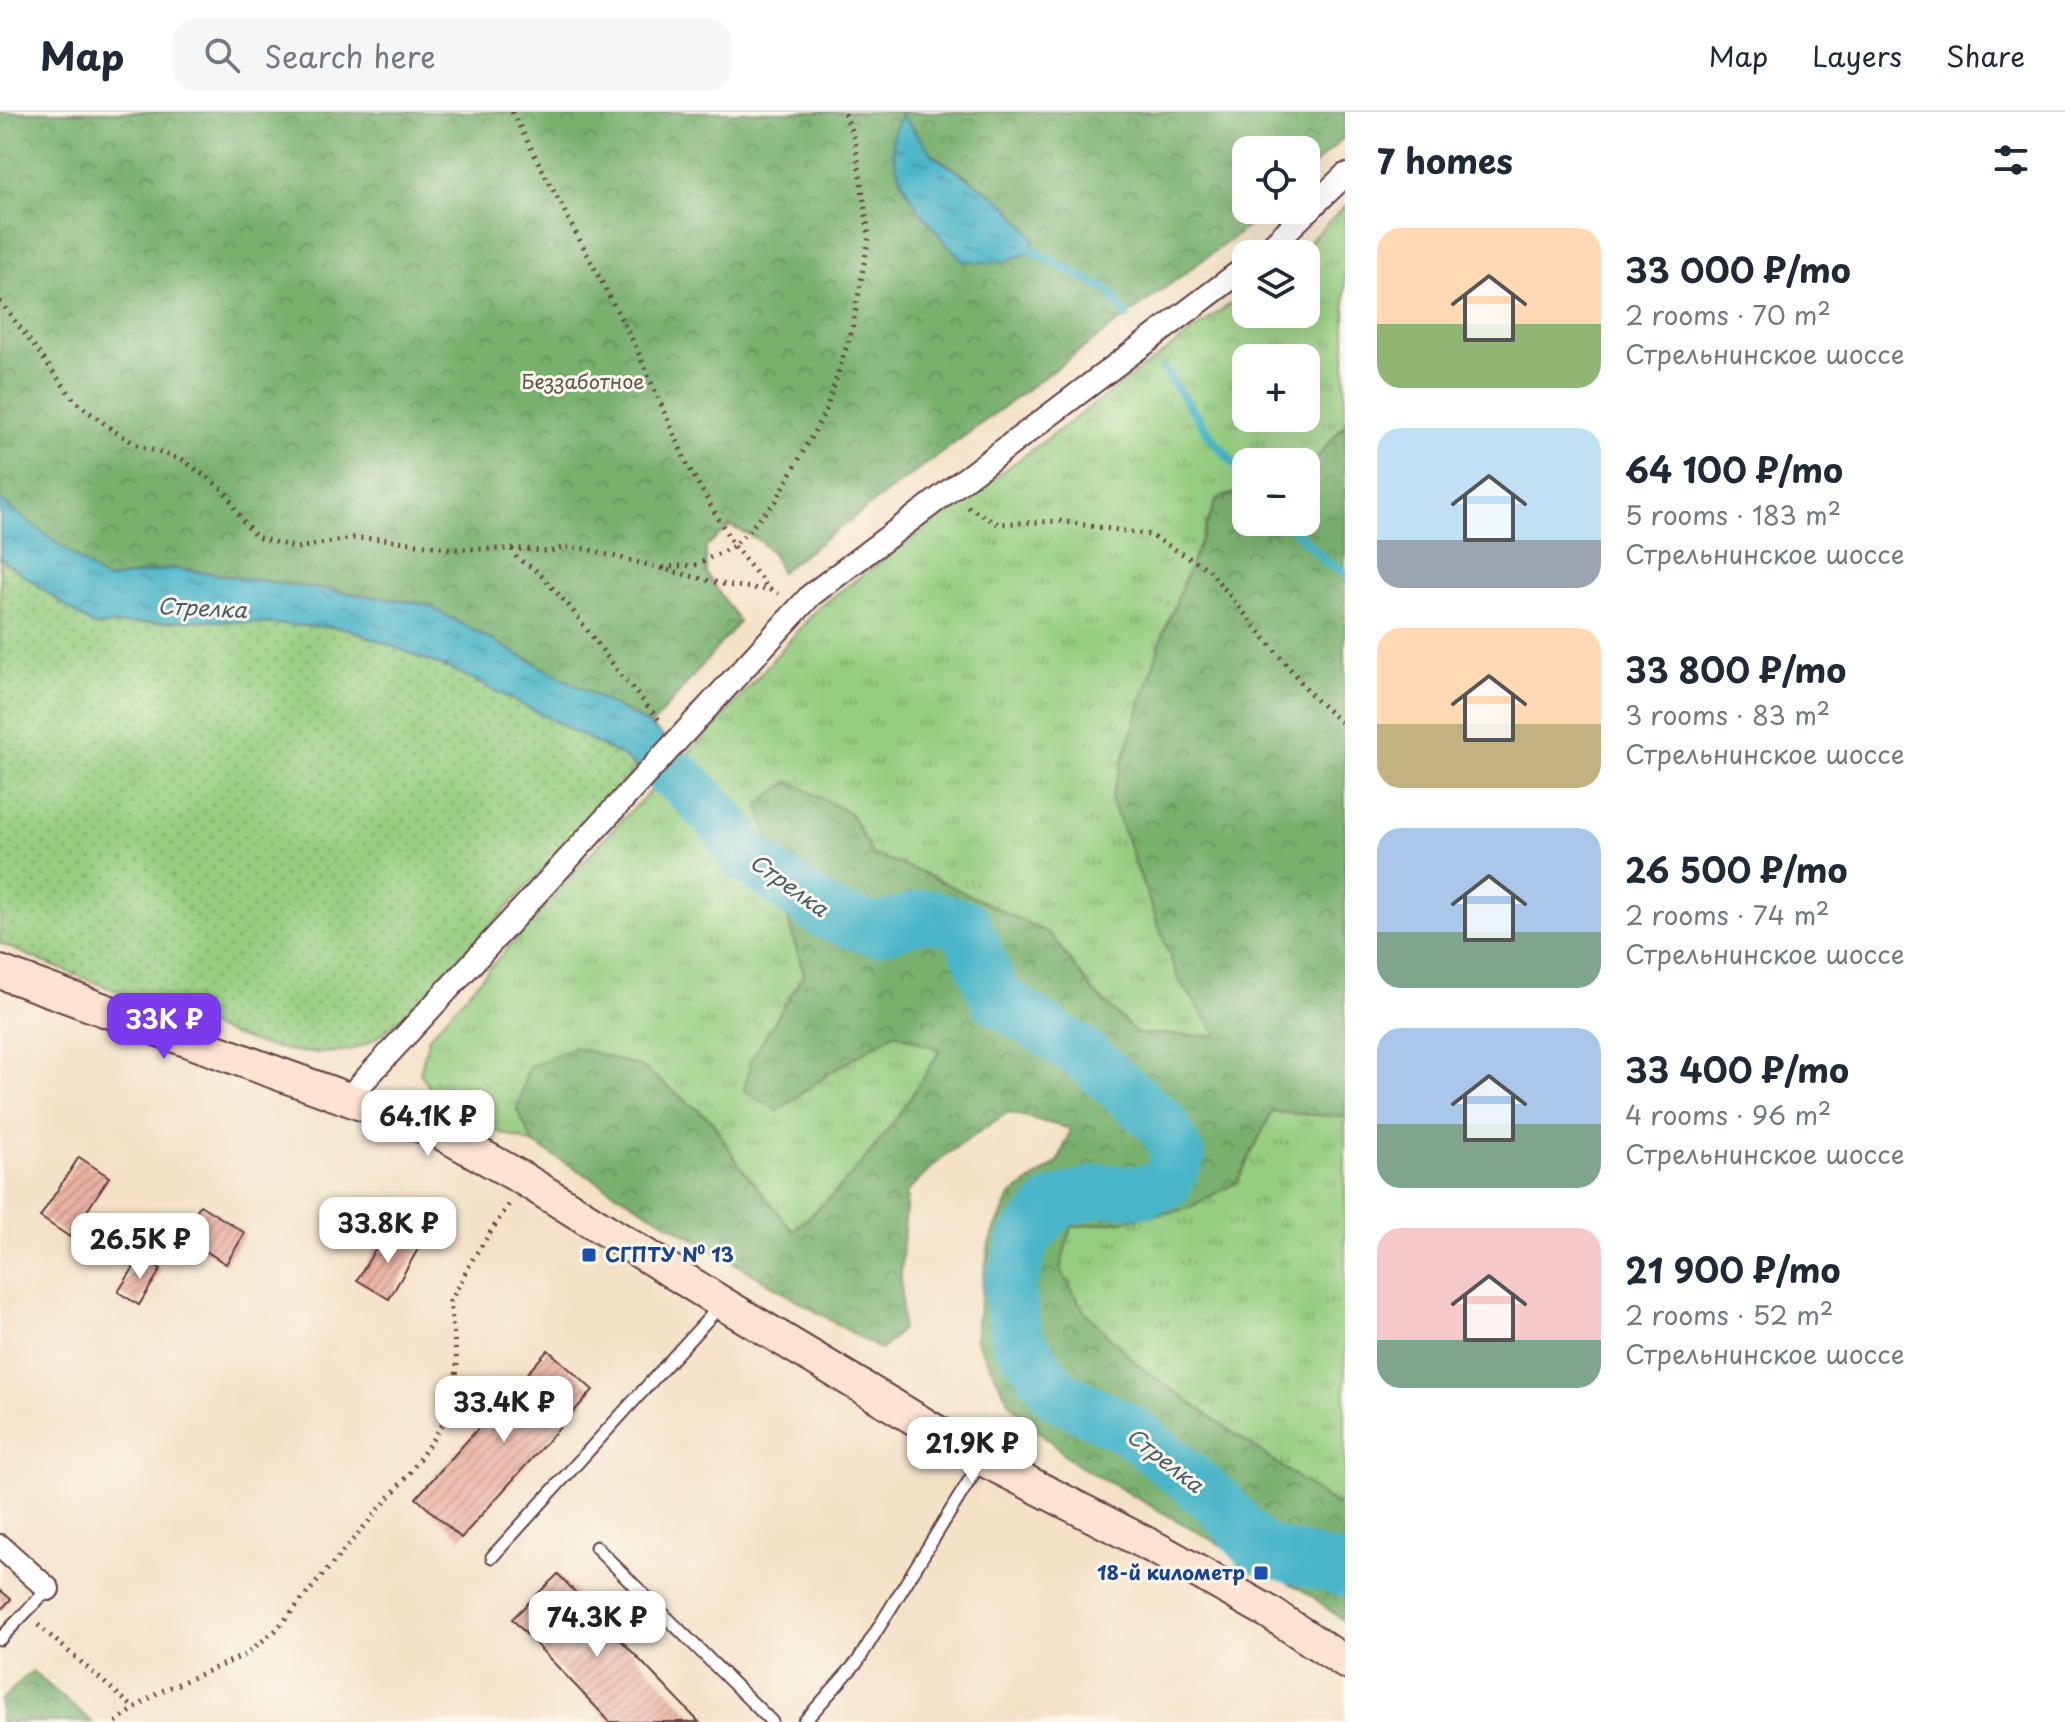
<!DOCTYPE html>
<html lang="en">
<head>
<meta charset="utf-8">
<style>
  :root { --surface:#fff; --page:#f6f6f7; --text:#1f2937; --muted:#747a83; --line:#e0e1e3; --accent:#7c3aed }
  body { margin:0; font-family:"Playpen Sans",sans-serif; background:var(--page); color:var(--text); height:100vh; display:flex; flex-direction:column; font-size:30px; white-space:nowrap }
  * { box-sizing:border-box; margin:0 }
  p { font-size:26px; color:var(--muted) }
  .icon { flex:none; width:44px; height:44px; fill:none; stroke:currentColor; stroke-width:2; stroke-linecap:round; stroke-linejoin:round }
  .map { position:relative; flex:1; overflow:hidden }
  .sheet { display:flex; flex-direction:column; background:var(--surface); width:720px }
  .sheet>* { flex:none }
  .fabs { position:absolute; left:1232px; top:24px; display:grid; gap:16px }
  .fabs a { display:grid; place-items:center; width:88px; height:88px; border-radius:16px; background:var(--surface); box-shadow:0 8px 32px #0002; font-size:40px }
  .price { position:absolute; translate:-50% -68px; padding:0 18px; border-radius:16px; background:#fff; color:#222; font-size:26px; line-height:52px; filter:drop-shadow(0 2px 4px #0008) }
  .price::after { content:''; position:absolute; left:50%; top:48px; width:24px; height:18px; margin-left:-12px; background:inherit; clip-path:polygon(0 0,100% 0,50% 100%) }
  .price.on { background:var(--accent); color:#fff }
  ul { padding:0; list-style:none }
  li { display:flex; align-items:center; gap:24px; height:200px; padding:0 32px }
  li span { display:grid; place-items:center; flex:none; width:224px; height:160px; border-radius:24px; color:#555 }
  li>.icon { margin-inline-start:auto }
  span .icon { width:96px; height:96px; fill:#fffc; stroke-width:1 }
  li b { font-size:34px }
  h2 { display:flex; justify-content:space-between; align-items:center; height:96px; padding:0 32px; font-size:34px }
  header { display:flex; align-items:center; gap:48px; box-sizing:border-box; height:112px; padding:0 40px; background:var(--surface); border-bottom:2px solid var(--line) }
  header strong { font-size:38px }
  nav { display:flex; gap:44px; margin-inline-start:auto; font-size:28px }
  .search { width:560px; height:72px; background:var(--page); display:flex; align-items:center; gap:20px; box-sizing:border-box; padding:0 28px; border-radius:24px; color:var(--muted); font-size:30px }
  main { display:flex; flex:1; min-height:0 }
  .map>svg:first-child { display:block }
  .grass { fill:url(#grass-tufts); stroke:#707656; stroke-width:2; fill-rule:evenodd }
  .forest { fill:url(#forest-crowns); stroke:#61684c; stroke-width:2; fill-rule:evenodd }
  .garden { fill:url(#garden-dots); stroke:#707656; stroke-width:2 }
  .water { fill:url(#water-ripples); stroke:#4a6a7a; stroke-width:2 }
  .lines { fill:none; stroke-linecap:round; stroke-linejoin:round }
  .stream { stroke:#4ab5c8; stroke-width:9 }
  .river { stroke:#4ab5c8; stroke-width:52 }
  .building { fill:url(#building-hatch) }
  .service-casing { stroke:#643c42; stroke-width:15 }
  .minor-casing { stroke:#643c42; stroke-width:26 }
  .secondary-casing { stroke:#643c42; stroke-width:36 }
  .path { stroke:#643c42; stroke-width:5; stroke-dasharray:2 6; stroke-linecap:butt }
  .service { stroke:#fff; stroke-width:11 }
  .minor { stroke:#fff; stroke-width:22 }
  .secondary { stroke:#fee3d2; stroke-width:32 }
  .transit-dot { fill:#1a4fb4; stroke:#fbf7ec; stroke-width:3 }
  .labels { text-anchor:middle; stroke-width:6; stroke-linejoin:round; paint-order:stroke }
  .park-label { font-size:20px; fill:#605344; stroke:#fbf7ec }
  .transit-label { font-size:20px; font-weight:bold; fill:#164399; stroke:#fbf7ec; text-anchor:start }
  .water-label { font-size:22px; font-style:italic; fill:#4a5b6a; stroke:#fbf7ec }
</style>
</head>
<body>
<header>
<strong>Map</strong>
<div class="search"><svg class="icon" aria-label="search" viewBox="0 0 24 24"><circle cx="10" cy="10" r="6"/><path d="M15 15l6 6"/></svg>Search here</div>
<nav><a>Map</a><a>Layers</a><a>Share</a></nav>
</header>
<main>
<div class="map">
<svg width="1345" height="1610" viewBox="0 0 1345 1610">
  <defs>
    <pattern id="grass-tufts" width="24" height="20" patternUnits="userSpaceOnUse" patternTransform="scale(2)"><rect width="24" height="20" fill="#95cd80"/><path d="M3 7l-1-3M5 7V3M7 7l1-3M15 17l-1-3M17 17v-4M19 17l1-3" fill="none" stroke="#7ca669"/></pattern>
    <pattern id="forest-crowns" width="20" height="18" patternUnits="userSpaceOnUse" patternTransform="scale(2)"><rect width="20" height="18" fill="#78b06e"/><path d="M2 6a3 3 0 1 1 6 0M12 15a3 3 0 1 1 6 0" fill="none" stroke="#648f5b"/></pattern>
    <pattern id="garden-dots" width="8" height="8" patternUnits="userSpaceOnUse" patternTransform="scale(2)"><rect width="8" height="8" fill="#95cd80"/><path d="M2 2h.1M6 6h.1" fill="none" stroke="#7ca669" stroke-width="1.8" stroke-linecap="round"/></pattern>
    <pattern id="water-ripples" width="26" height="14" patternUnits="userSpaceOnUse" patternTransform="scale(2)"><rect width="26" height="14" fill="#4ab5c8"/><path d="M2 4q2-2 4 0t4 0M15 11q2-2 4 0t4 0" fill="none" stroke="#4093a3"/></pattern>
    <pattern id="building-hatch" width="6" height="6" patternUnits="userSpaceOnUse" patternTransform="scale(2)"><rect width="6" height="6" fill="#ebb2a3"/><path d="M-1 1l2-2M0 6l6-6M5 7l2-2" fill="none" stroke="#c09085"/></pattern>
  </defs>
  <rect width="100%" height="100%" fill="#fbf7ec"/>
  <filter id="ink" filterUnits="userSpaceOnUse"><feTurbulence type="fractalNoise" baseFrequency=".0125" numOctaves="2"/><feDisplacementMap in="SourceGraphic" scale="16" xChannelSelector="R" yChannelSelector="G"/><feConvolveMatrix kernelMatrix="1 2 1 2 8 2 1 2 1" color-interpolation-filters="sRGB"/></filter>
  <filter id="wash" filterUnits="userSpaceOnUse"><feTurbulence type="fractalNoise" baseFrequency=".006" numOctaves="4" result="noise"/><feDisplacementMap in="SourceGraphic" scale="32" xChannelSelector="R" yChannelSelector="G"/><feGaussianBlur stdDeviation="1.8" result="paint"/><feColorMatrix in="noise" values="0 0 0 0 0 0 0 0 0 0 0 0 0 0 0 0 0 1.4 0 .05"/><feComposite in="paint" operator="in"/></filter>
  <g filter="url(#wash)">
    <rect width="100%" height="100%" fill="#f4e2c7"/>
    <g class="grass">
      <path d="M1345,94V312L1310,354L1306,356V350H1246V377L1217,387L1163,523L1111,686L1178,866L1219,924L1137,922L1093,879L1050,822L921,760L871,742L851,702L789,814L804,861L794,879L778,999L828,962L896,921L941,938L905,995L848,1069L793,1119L740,1054L711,1008L517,998L534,1032L455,1005L435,984L420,961L429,925L610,720L712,617L819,495L1246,180V202H1306V142H1297ZM1246,246H1306V306H1246Z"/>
      <polygon points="1271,1000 1345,1005 1345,1395 1333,1391 1140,1255 1084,1199 1060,1157 1070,1115 1122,1109 1237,1070"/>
    </g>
    <g class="forest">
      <path d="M0,0H1345V24L1306,61V38H1246V98H1268L1261,105L780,460C775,434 753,424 730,414L706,435V461L739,510L651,614L425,492L172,456L106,468L0,388ZM901,2L934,44L970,66L963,149C934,117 891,74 893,26C894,19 898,10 901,2Z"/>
      <path d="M1345,312V1005L1272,1000L1237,1070L1187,1097L1122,1109L1071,1115L1060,1157L1084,1199L1140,1255L1333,1391L1345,1395V1510L1309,1482L1074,1351L1011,1293L975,1226L989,1131L1010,1084L1058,1050L1071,1017L1008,1000L944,1044L907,1080L901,1159L902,1217L881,1238L534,1032L517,998L528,955L576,935L644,956L711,1008L740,1054L793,1119C854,1070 901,1005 940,938L895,921L828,962L778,999L744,978L751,948L804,861L790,814L759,692L789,669L851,702L872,742L921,760L1050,822L1093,879L1137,922L1218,924L1178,866L1111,686L1163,523L1217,387L1246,377V410H1306V356L1310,354Z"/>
      <polygon points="32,1559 92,1610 0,1610 0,1589"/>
    </g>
    <path class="garden" d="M0,446L93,514L199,508L346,516L460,561L624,645L636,656L430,880C411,897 377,932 352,937C285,953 214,915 153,892C101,873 50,854 0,831Z"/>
    <g class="water">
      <path d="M901,2L934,44L1004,90L1034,125L1033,140L998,151L963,149C934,117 890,73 893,26C894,18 899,9 901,2Z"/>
      <polygon points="0,388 106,468 172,456 425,492 651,614 727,678 721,708 670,686 624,645 460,561 346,516 199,508 93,514 0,446"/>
    </g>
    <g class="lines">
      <g class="stream">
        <polyline points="1026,135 1110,180 1126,204"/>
        <polyline points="1163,256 1214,329 1246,365"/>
        <polyline points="1286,410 1326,449 1345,461"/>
      </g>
      <polyline class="river" points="669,660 683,669 721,708 748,746 826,802 876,818 928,803 966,814 996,886 1083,942 1163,1012 1179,1044 1166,1072 1141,1080 1100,1078 1055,1092 1024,1127 1009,1178 1017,1227 1058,1283 1132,1319 1218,1390 1258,1436 1345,1459"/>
    </g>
    <g id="blocks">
      <g class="building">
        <polygon points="79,1045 109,1065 70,1125 40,1105"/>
        <polygon points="200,1093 245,1121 226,1152 181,1123"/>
        <polygon points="386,1119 418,1137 389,1187 357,1168"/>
        <polygon points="141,1144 161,1157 139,1193 118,1180"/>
        <polygon points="548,1238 593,1278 461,1426 416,1386"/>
        <polygon points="558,1462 699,1610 610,1610 512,1507"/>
        <polygon points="0,1478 11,1487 0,1499"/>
      </g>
    </g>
  </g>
  <g filter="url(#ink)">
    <use href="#blocks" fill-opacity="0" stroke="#643c42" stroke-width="2"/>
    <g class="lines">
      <g class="service-casing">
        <g id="service">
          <polyline points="596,1435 772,1610"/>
          <polyline points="492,1445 719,1195"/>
          <polyline points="0,1527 48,1477"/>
          <polyline points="804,1610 858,1549 982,1348"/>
        </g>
      </g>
      <g class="minor-casing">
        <g id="minor">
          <polyline points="1263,142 1345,63"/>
          <polyline points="348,986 811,483 1246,155"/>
          <polyline points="0,1434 48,1477"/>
        </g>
      </g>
      <g class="secondary-casing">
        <polyline id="secondary" points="0,860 441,1021 525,1068 722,1191 982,1347 1161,1439 1267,1499 1345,1550"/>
      </g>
      <g class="path">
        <polyline points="512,0 635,233 688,354 734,434 770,478"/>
        <polyline points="0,189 76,290 114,319 139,334 183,348 224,378 240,405 256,425 297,436 354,426 384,427 453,437 525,437 548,440 566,435 586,437 726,473 770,478 778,482"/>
        <polyline points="968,395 998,412 1059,409 1150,423 1207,456 1315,587 1345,614"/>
        <polyline points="512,437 517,446 537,459 570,495 620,562 662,611"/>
        <polyline points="663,455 695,453 734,434 776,389 826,298 852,218 869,124 855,29 844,0"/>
        <polyline points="38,1513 134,1596"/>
        <polyline points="116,1610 157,1581 245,1543 276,1518 409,1362 443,1312 455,1284 457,1251 450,1190 474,1145 509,1092"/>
      </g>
      <use href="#service" class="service"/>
      <use href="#minor" class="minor"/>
      <use href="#secondary" class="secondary"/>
    </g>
  </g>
  <g class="transit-dot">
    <rect x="581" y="1135" width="16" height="16" rx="4"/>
    <rect x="1253" y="1453" width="16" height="16" rx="4"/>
  </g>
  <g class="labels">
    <g class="park-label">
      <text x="583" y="277">Беззаботное</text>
    </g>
    <g class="transit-label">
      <text x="605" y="1150">СГПТУ N⁰ 13</text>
      <text x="1245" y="1468" text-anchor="end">18-й километр</text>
    </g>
    <g class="water-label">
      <text transform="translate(202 496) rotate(3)" y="8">Стрелка</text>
      <text transform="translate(789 773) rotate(36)" y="8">Стрелка</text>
      <text transform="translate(1165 1348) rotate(38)" y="8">Стрелка</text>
    </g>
  </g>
</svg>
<div class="fabs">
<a><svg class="icon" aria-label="locate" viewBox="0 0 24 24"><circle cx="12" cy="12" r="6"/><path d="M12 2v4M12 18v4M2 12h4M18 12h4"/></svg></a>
<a><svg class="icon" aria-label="layers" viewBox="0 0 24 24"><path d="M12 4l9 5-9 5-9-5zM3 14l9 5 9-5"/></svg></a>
<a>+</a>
<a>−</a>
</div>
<b class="price on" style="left:164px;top:949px">33K ₽</b>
<b class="price" style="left:428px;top:1046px">64.1K ₽</b>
<b class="price" style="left:388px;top:1153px">33.8K ₽</b>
<b class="price" style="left:140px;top:1169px">26.5K ₽</b>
<b class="price" style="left:504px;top:1332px">33.4K ₽</b>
<b class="price" style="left:972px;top:1373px">21.9K ₽</b>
<b class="price" style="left:597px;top:1547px">74.3K ₽</b>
</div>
<section class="sheet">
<h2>7 homes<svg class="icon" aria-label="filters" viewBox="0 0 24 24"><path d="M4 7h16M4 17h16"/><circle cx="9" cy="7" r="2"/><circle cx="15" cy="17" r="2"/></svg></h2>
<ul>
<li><span style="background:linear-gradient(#ffd9b3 60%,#8fb573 0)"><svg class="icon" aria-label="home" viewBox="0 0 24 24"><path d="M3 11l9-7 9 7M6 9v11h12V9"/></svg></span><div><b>33 000 ₽/mo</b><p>2 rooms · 70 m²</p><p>Стрельнинское шоссе</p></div></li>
<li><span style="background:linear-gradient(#bfe0f5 70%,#9aa5b1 0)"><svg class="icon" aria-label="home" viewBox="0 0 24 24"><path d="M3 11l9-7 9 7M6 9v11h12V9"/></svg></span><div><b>64 100 ₽/mo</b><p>5 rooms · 183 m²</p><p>Стрельнинское шоссе</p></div></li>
<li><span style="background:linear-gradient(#ffd9b3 60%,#c2b280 0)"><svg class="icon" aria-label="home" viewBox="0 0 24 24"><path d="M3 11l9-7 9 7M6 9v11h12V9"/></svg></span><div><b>33 800 ₽/mo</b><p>3 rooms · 83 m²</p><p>Стрельнинское шоссе</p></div></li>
<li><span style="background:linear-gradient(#a9c7e8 65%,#7fa58c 0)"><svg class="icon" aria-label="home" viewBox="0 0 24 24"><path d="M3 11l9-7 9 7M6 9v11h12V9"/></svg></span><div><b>26 500 ₽/mo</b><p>2 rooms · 74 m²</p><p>Стрельнинское шоссе</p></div></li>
<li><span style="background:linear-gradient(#a9c7e8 60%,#7fa58c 0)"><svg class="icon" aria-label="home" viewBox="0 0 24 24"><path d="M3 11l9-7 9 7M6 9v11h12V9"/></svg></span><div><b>33 400 ₽/mo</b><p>4 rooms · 96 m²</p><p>Стрельнинское шоссе</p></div></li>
<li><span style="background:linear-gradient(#f6c9c9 70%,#7fa58c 0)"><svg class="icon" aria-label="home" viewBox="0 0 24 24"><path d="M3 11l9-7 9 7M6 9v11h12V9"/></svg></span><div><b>21 900 ₽/mo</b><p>2 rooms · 52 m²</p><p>Стрельнинское шоссе</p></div></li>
</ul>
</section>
</main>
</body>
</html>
